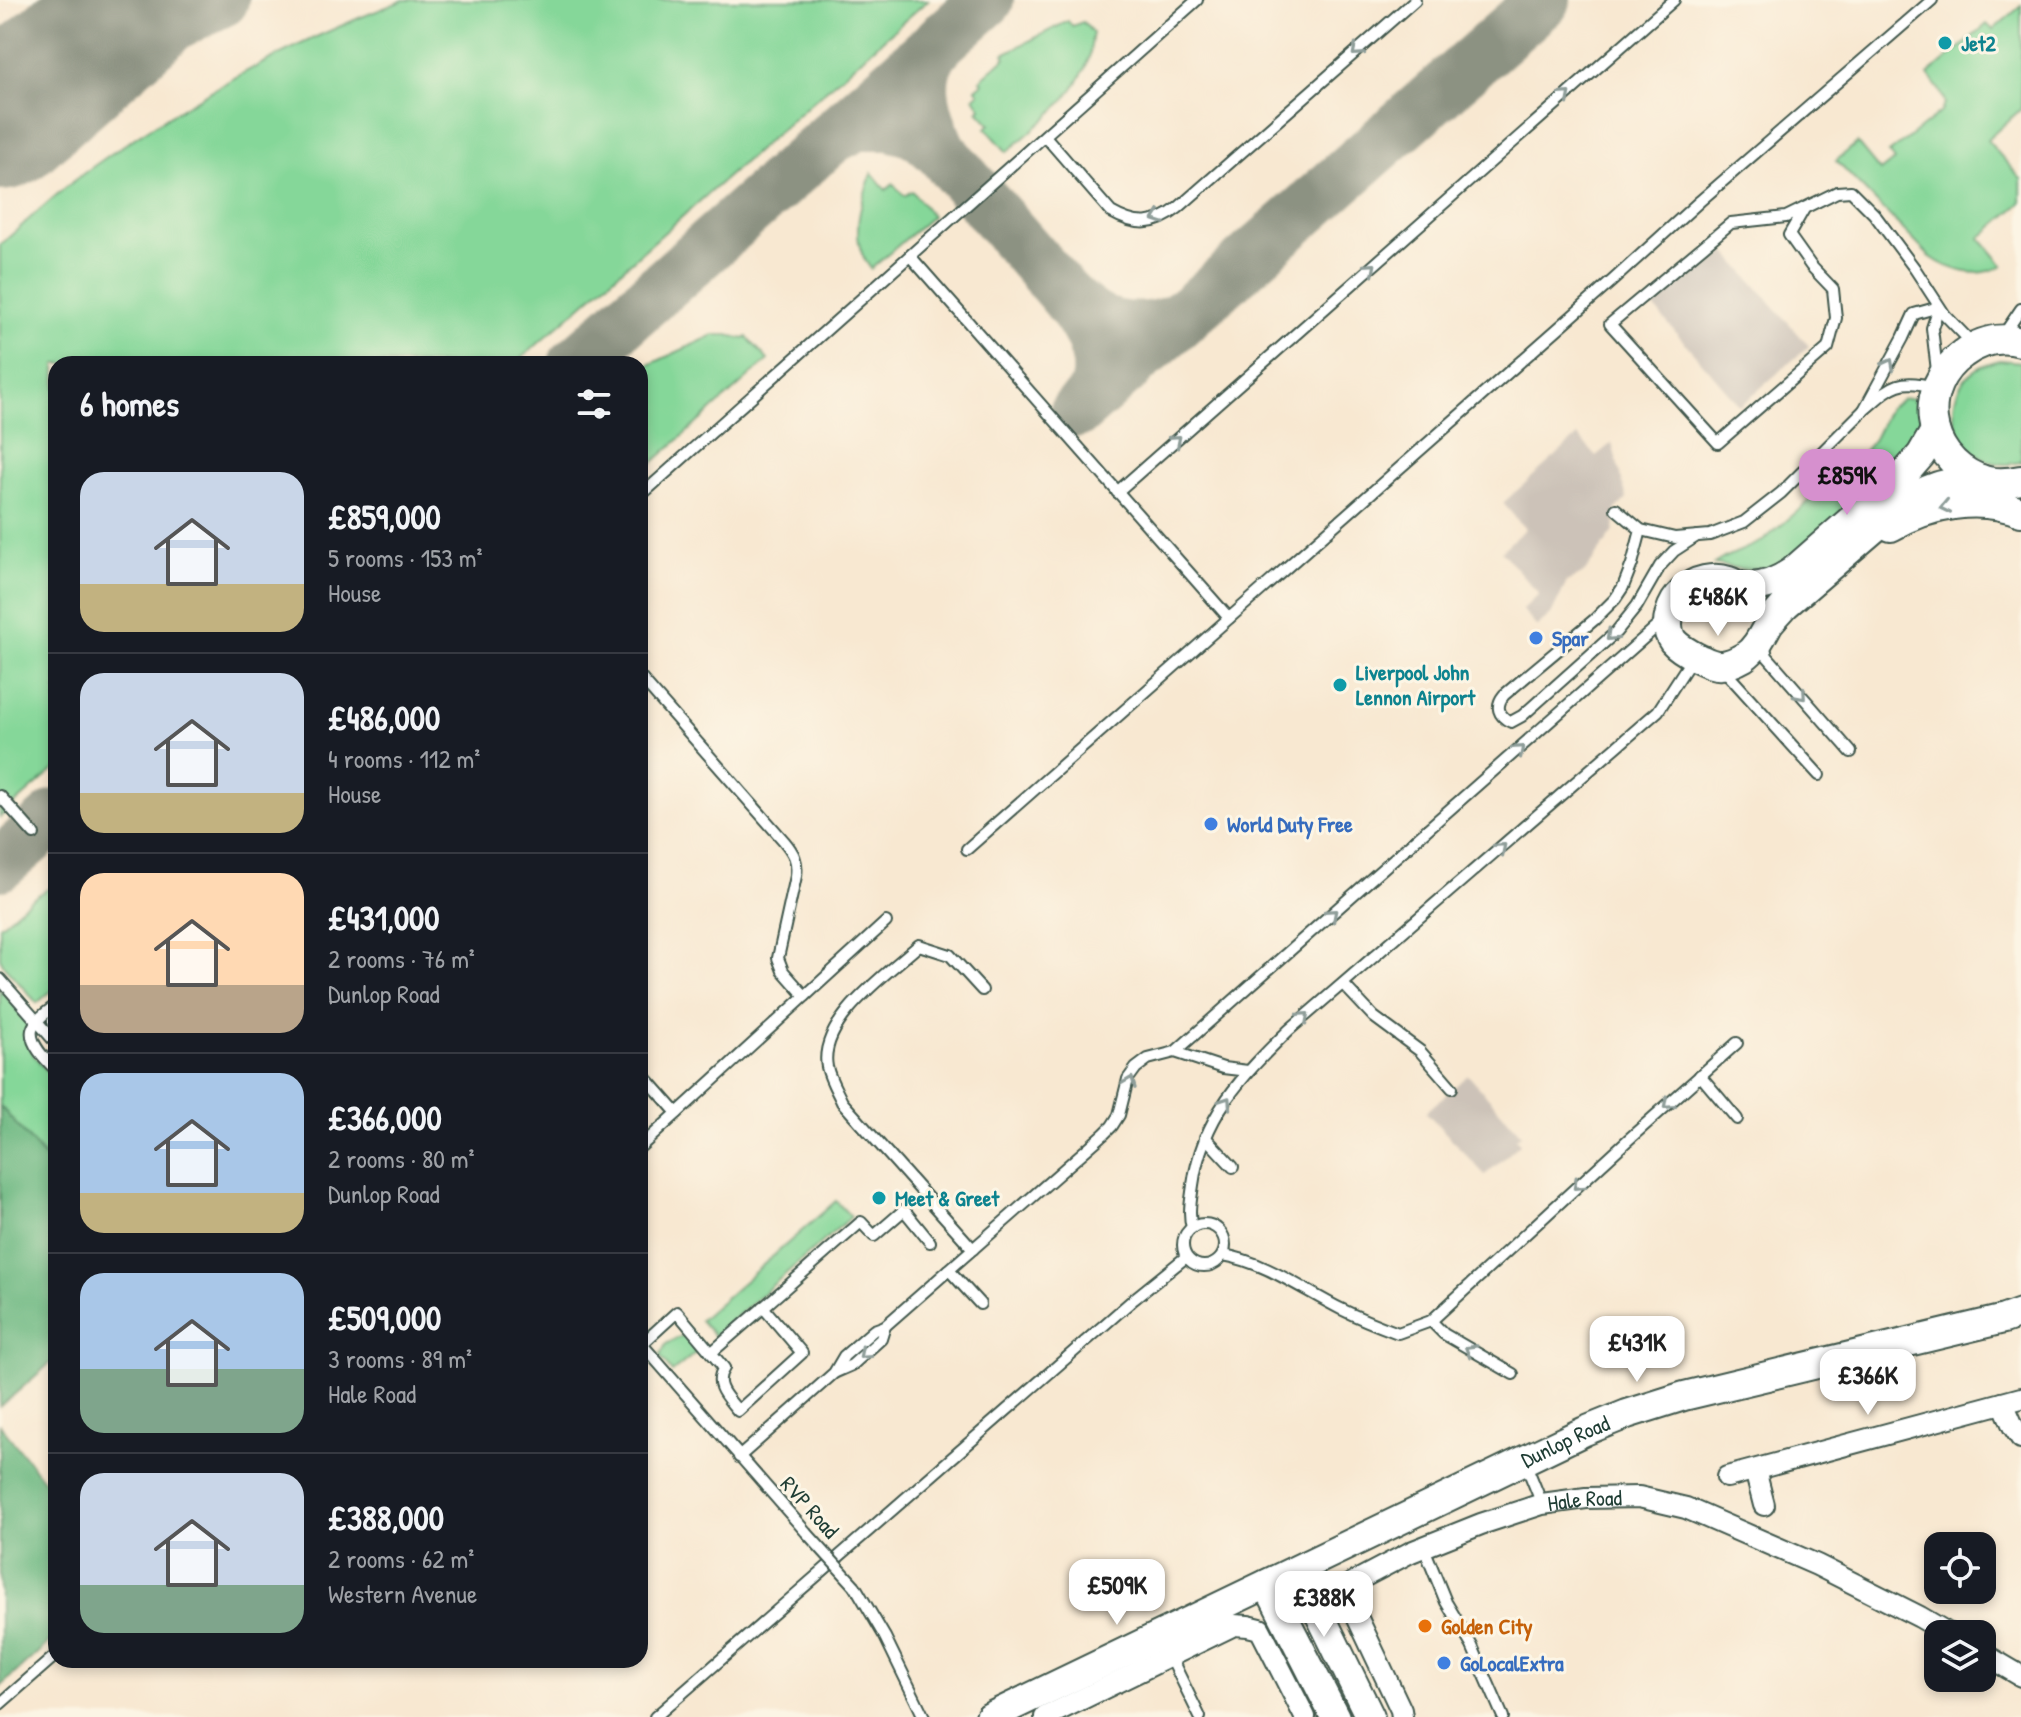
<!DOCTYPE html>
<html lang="en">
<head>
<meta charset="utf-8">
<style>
  :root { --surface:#171b24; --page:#242831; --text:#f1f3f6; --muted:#9ea1a6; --line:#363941; --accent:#d690ce }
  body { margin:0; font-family:"Patrick Hand",sans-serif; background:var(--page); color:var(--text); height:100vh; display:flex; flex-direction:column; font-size:30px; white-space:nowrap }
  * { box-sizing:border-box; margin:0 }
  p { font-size:26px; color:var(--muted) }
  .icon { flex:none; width:44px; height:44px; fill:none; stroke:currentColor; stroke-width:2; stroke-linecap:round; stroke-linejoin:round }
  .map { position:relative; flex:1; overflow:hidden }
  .side { position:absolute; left:48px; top:356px; width:600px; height:1312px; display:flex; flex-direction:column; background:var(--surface); border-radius:24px; box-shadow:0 4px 12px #0003 }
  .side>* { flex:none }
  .buttons { position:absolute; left:1924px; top:1532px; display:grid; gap:16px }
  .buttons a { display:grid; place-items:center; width:72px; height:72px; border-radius:16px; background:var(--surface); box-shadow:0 4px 12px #0003; font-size:40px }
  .price { position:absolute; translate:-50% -68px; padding:0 18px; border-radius:16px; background:#fff; color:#222; font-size:26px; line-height:52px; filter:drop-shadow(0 2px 4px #0008) }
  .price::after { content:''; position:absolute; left:50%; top:48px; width:24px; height:18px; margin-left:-12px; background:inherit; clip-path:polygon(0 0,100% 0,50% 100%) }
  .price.on { background:var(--accent); color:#111 }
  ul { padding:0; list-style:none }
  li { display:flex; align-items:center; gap:24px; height:200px; padding:0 32px }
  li+li { border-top:2px solid var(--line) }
  li span { display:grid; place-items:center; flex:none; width:224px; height:160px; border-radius:24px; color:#555 }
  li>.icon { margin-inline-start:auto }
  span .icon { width:96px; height:96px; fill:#fffc; stroke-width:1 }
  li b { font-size:34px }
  h2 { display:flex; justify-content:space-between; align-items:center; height:96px; padding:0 32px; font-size:34px }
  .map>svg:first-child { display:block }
  .industrial { fill:#ccc2b8 }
  .green { fill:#85d799; stroke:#528a66; stroke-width:2 }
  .forest { fill:#6cb881; stroke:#467a5a; stroke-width:2 }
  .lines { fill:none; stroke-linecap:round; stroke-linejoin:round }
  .taxiway { stroke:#8c9282; stroke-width:54 }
  .runway { stroke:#8c9282; stroke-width:138 }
  .lane-casing { stroke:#40574c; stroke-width:14 }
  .street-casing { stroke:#40574c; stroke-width:24 }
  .secondary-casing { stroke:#40574c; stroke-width:32 }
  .lane { stroke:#fff; stroke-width:10 }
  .street { stroke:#fff; stroke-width:20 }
  .secondary { stroke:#fff; stroke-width:28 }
  .lane-bridge-casing { stroke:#40574c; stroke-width:14; stroke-linecap:butt }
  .lane-bridge { stroke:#fff; stroke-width:10 }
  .oneway { stroke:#8f9e9a }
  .culture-dot { fill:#0f9aa8; stroke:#fcf5e5; stroke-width:3 }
  .shop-dot { fill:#3f7fe0; stroke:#fcf5e5; stroke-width:3 }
  .food-dot { fill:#e8710a; stroke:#fcf5e5; stroke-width:3 }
  .labels { text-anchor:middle; stroke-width:6; stroke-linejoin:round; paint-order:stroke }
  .culture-label { font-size:22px; font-weight:bold; fill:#0d838f; stroke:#fcf5e5; text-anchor:start }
  .shop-label { font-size:22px; font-weight:bold; fill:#366cbe; stroke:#fcf5e5; text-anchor:start }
  .street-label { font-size:22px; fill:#1f3d34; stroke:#fcf5e5 }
  .food-label { font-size:22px; font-weight:bold; fill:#c56008; stroke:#fcf5e5; text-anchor:start }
</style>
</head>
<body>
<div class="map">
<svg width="2021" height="1717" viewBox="0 0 2021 1717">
  <rect width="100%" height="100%" fill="#fcf5e5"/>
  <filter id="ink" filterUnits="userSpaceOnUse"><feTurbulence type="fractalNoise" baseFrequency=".0125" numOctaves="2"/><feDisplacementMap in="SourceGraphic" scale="16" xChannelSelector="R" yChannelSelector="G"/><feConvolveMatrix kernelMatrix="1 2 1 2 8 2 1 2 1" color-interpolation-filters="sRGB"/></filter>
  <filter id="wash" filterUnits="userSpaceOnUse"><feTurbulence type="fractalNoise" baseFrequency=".006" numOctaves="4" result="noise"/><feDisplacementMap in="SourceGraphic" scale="32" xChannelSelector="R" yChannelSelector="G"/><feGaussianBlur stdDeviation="1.8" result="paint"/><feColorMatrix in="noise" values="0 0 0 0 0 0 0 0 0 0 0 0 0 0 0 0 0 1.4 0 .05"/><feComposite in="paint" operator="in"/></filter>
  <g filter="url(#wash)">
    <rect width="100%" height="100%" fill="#f8e8d1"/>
    <g class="industrial">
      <polygon points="1720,245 1809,346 1740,406 1652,305"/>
      <polygon points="1578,436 1596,456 1612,443 1627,499 1616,509 1614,531 1584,573 1567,582 1551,615 1537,627 1522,610 1539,594 1501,551 1525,529 1503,503"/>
      <polygon points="1468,1075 1521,1134 1516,1138 1520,1144 1485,1175 1426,1112"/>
    </g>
    <g class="green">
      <path d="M404,0H928L515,364H56V768L0,817V245C32,217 63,187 98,163C193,96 296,41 404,0Z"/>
      <path d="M2021,6V109L1987,140L2021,179V203L1980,238L2003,265C1979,280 1950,271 1929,256L1836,161L1857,143L1880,171L1894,160L1889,153L1941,112L1945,102L1940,91L1928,75L1987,24L1993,30Z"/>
      <path d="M1068,21L1072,26L1083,22L1093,33C1091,41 1091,50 1089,58C1077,97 1037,126 1007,152L986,128L990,124L978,111L981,108L974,97L979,93L976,89L983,83L980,80L1006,57L1004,54Z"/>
      <path d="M872,173L886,190L893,184L904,196L912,191L932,216L871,269C848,241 860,204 872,173Z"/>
      <polygon points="714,335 728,335 744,339 747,337 768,360 640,474 640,369"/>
      <path d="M2000,360L2021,362V462C2015,463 2008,465 2003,464C1958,461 1936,401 1972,372C1980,365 1990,363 2000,360Z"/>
      <polygon points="1912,398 1917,403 1921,414 1920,430 1910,453 1798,553 1770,568 1746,570 1714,564 1724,558 1763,541 1857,460 1874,439 1889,408 1903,399"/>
      <polygon points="56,884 56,987 37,1003 4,966 0,958 0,926 30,900"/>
      <path d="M0,989L28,1023C22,1049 40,1063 56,1080V1170L0,1106Z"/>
      <polygon points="836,1201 851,1217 714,1336 700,1320"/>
      <polygon points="686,1334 699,1350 672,1372 660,1356 666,1344"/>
    </g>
    <g class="forest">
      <polygon points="0,1106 56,1170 56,1358 0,1407"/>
      <polygon points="0,1425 56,1496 56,1636 0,1687"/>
    </g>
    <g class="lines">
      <g class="taxiway">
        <path d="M0,130C67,77 146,37 222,0"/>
        <path d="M832,137L857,124H889L908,129L922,135L940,151C927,122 912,83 931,53C934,48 939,43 943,38"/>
        <polyline points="940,151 1065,295"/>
        <polyline points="575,364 987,0"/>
        <path d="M1086,403C1090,398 1095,393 1097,388C1107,353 1085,320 1065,295C1074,303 1083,312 1095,319C1121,333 1162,332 1186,314"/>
        <polyline points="1077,411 1544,0"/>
        <polyline points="0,864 56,816"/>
      </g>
      <polyline class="runway" points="0,122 138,0"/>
    </g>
  </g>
  <g filter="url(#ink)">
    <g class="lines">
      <g class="lane-casing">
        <g id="lane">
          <path d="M1045,136L1111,212C1137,227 1155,226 1178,208L1415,0"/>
          <polyline points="1804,209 1789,235 1811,266 1833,289 1836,318 1828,348 1718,443 1610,324 1731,223 1786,217 1837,192 1851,191 1874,214 1915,269 1945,315 1973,344"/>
          <polyline points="910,256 1229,618"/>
          <polyline points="2004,334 2021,309"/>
          <polyline points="1937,371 1932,328 1939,307"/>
          <path d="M1934,387C1897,377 1891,387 1864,410L1903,338L1914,314L1939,307"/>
          <polyline points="1117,492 1674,0"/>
          <polyline points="640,496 1197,0"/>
          <polyline points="1616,509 1641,530 1675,538 1710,535 1744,522 1781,493 1864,410"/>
          <path d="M1641,530L1632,564L1623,587L1615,599L1594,620L1504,695C1495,706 1498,716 1511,722L1522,716L1616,632L1637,606L1660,566L1674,551L1697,536"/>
          <polyline points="1764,643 1767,656 1851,752"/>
          <polyline points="1724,670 1819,775"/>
          <path d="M640,677L784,841C794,853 798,861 796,876L778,958L783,971L805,996"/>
          <polyline points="0,796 34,834"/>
          <polyline points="967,849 1612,281 1700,201 1932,0"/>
          <polyline points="0,979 56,1043"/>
          <polyline points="1343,984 1374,1017 1420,1051 1452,1088"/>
          <path d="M56,1005C49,1011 35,1019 32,1030C29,1044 47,1061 56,1070"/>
          <polyline points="56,1008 53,1021 56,1032"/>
          <polyline points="1175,1052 1662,622"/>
          <polyline points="640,1071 677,1113"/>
          <polyline points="1700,1075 1737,1119"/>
          <polyline points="1205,1137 1233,1167"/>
          <polyline points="640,1147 886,922"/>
          <circle cx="1204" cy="1245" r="21"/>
          <path d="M1192,1228C1188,1213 1191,1200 1193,1185C1202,1117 1242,1076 1289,1030L1658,711L1693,657"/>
          <path d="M973,1249L842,1102C837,1091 830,1080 827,1067C818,1021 888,973 919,945L950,955L982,990"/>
          <path d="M1223,1255C1266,1262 1303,1290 1341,1309C1359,1318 1379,1326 1398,1333L1431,1321L1629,1139L1737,1043"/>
          <polyline points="949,1270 980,1304"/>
          <polyline points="1431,1321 1444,1334 1513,1374"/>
          <polyline points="640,1342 806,1532"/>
          <path d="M642,1344L677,1312L724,1368C712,1385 728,1398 738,1411L802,1353L763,1307"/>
          <polyline points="711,1353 861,1222 874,1236 904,1210 930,1242"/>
          <polyline points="836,1372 852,1365 881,1339 885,1326"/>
          <polyline points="739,1457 834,1373 844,1356 874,1330 885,1326 1104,1134 1112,1126 1119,1115 1128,1079 1136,1068 1148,1059 1175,1052 1223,1068 1248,1071"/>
          <polyline points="1525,1462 1542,1504"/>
          <polyline points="1424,1548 1446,1602 1472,1646 1503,1717"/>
          <polyline points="855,1586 885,1637 924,1717"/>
          <polyline points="1170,1656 1200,1717"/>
          <polyline points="0,1704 56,1655"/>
          <polyline points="655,1717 1134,1299 1186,1257"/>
        </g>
      </g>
      <g class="street-casing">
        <g id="street">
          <polyline points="2003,1403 2013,1426 2021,1438"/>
          <polyline points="1755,1470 1764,1505"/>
          <polyline points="1727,1477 2021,1398"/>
          <polyline points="1982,1653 2021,1676"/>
          <polyline points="1045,1717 1234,1625 1248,1626 1260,1629 1305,1717"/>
          <path id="s1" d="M1402,1717L1401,1710L1350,1602L1348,1591L1352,1583L1411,1552L1481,1524L1542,1504L1586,1498L1639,1497L1686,1508L1817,1565L1920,1617L1949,1634"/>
        </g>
      </g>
      <g class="secondary-casing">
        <g id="secondary">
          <path d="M2021,342C2000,336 1980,341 1963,354C1916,387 1925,456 1978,478C1992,484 2007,483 2021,480"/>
          <path d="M1935,431L1921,455L1907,471L1792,572C1777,582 1759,590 1740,586C1736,585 1733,582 1729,581C1714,576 1695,580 1684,591C1671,602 1662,626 1673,641C1679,648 1690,654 1698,658C1705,661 1713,666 1721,665C1729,665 1737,661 1744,657C1756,649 1762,636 1769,623C1774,617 1780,611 1785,605L1898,508C1929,485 1944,483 1981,479"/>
          <path d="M1891,527C1930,504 1979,496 2021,512"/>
          <polyline points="1298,1570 1370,1717"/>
          <polyline points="1267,1584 1335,1717"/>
          <path id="s2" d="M990,1717L1585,1431L1627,1414L1684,1396L2004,1319L2021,1313"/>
        </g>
      </g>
      <use href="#lane" class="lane"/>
      <use href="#street" class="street"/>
      <use href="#secondary" class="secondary"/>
      <g class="lane-bridge-casing">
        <polyline id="lane-bridge" points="806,1532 855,1586"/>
      </g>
      <use href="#lane-bridge" class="lane-bridge"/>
    </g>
    <defs><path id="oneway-chevron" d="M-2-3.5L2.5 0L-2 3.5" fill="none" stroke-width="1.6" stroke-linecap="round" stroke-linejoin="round" transform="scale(2)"/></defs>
    <g class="oneway">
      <use href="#oneway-chevron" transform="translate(1357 51) rotate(139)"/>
      <use href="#oneway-chevron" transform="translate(1566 96) rotate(-41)"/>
      <use href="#oneway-chevron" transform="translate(1158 218) rotate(160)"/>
      <use href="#oneway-chevron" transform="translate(1371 268) rotate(-41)"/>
      <use href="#oneway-chevron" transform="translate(1889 364) rotate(-62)"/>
      <use href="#oneway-chevron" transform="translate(1176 440) rotate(-41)"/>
      <use href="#oneway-chevron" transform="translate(1945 507) rotate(168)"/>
      <use href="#oneway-chevron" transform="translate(1611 636) rotate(137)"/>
      <use href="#oneway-chevron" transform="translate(1801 695) rotate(49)"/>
      <use href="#oneway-chevron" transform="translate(1519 750) rotate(-41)"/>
      <use href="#oneway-chevron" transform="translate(1501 848) rotate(-41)"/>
      <use href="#oneway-chevron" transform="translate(1332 914) rotate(-41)"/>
      <use href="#oneway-chevron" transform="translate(1304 1017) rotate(-41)"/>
      <use href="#oneway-chevron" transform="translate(1130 1082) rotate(-69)"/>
      <use href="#oneway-chevron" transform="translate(1226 1102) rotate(-56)"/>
      <use href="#oneway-chevron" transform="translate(1668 1104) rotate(138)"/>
      <use href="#oneway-chevron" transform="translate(1578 1185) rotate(137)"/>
      <use href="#oneway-chevron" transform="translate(1470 1350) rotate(-150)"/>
      <use href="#oneway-chevron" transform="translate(864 1354) rotate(138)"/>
    </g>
  </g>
  <g class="culture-dot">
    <circle cx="1945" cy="43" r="8"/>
    <circle cx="1340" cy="685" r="8"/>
    <circle cx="879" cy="1198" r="8"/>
  </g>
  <g class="shop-dot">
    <circle cx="1536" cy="638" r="8"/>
    <circle cx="1211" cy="824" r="8"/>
    <circle cx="1444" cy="1663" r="8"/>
  </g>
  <circle class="food-dot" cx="1425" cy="1626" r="8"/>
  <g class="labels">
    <g class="culture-label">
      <text x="1961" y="51">Jet2</text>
      <text x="1356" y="680">Liverpool John<tspan x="1356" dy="25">Lennon Airport</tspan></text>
      <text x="895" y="1206">Meet &amp; Greet</text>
    </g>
    <g class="shop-label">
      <text x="1552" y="646">Spar</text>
      <text x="1227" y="832">World Duty Free</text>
      <text x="1460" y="1671">GoLocalExtra</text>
    </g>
    <g class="street-label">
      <text dy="8" stroke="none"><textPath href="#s2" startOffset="638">Dunlop Road</textPath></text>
      <text dy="8" stroke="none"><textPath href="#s1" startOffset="396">Hale Road</textPath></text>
      <text transform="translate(810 1507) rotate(48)" y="8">RVP Road</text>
    </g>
    <g class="food-label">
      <text x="1441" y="1634">Golden City</text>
    </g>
  </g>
</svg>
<div class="buttons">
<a><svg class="icon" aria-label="locate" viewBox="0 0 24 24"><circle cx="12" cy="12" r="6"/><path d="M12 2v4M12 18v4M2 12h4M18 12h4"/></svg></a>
<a><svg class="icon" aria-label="layers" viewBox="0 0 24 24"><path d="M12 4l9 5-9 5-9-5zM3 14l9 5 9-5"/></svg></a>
</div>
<b class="price on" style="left:1847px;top:517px">£859K</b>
<b class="price" style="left:1718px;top:638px">£486K</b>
<b class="price" style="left:1637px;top:1384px">£431K</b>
<b class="price" style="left:1868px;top:1417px">£366K</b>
<b class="price" style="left:1117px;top:1627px">£509K</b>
<b class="price" style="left:1324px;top:1639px">£388K</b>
<section class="side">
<h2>6 homes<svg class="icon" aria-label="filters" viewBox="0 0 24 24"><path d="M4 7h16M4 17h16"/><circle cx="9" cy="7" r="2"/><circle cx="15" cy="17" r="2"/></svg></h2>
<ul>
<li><span style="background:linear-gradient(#c9d6e8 70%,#c2b280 0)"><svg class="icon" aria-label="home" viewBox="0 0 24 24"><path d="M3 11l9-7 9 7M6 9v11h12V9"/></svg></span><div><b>£859,000</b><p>5 rooms · 153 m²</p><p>House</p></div></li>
<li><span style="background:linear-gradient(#c9d6e8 75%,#c2b280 0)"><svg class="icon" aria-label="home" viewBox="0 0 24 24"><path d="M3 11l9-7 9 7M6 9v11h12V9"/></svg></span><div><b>£486,000</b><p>4 rooms · 112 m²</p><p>House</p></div></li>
<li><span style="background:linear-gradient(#ffd9b3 70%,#b9a48a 0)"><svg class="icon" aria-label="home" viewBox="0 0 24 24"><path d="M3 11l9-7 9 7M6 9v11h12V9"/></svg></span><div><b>£431,000</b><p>2 rooms · 76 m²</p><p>Dunlop Road</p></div></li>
<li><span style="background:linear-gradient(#a9c7e8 75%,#c2b280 0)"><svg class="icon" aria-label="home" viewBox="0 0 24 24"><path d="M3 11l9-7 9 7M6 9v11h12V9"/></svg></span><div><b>£366,000</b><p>2 rooms · 80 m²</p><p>Dunlop Road</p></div></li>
<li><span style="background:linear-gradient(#a9c7e8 60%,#7fa58c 0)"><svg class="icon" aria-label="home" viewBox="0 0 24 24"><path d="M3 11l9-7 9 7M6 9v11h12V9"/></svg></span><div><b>£509,000</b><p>3 rooms · 89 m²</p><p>Hale Road</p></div></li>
<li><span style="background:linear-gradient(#c9d6e8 70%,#7fa58c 0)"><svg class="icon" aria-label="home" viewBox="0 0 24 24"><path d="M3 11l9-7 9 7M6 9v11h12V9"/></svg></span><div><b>£388,000</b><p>2 rooms · 62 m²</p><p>Western Avenue</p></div></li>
</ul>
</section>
</div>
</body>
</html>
